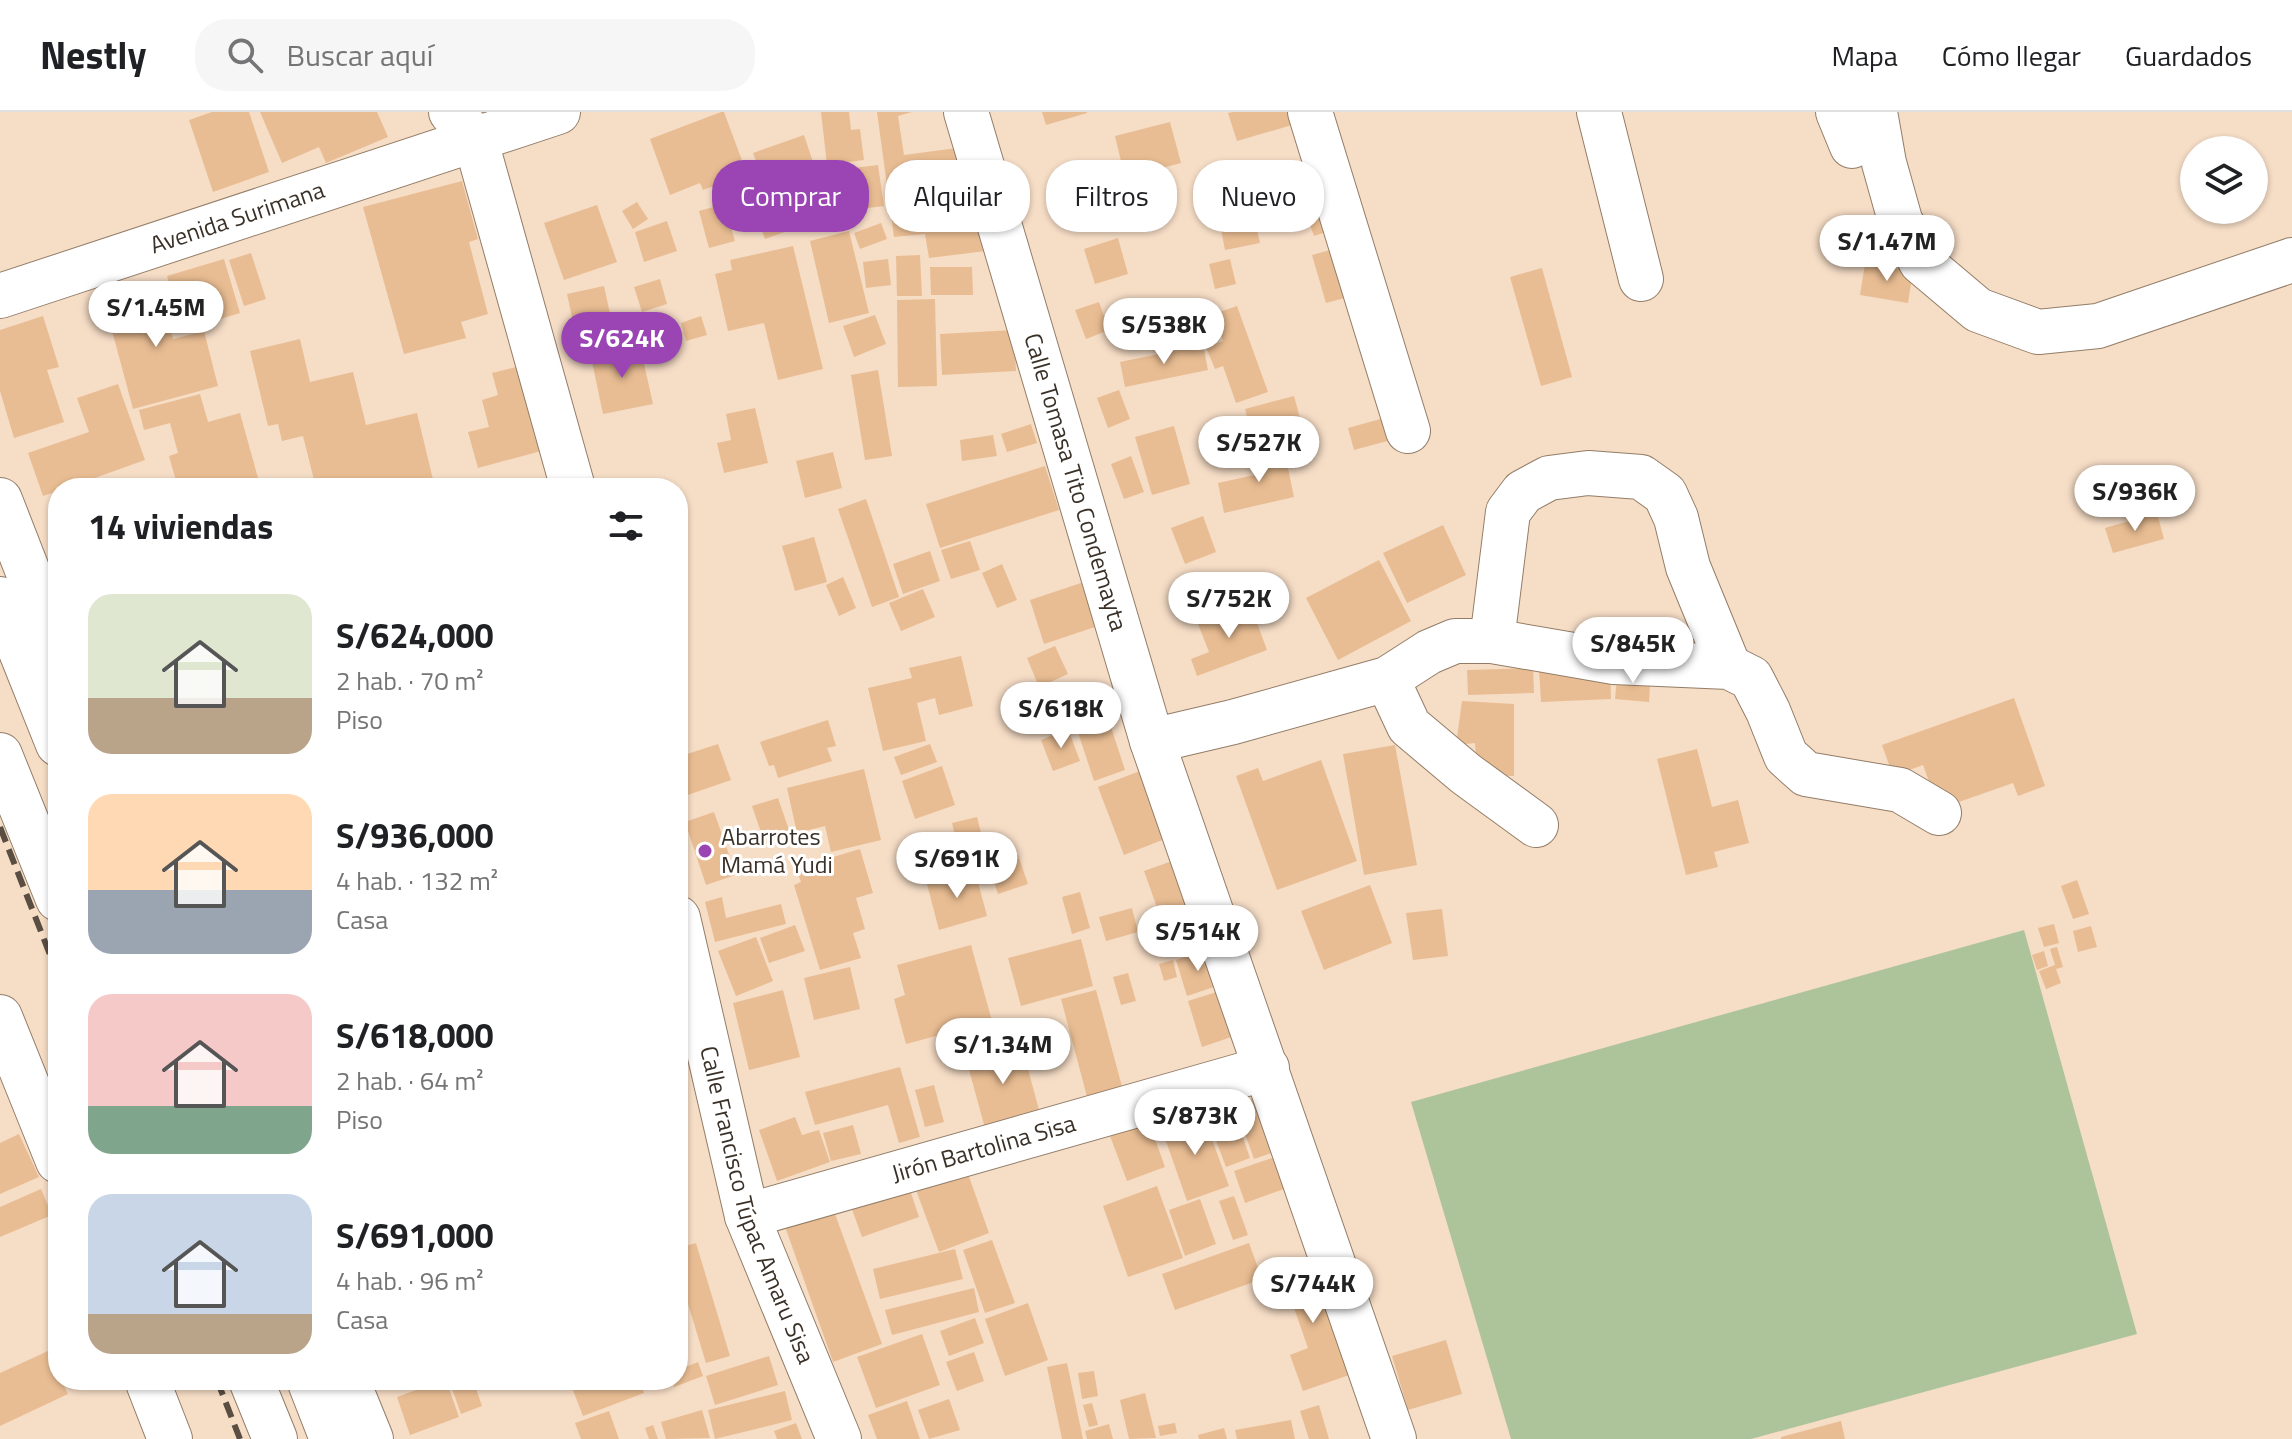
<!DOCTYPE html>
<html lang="es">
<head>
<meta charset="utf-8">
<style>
  :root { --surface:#fff; --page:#f6f6f6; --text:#202124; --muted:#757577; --line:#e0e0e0; --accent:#9a45b3 }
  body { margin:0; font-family:"Titillium Web",sans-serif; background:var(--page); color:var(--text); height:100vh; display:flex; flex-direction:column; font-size:30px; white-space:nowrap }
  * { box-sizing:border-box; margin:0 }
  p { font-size:26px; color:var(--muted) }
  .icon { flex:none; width:44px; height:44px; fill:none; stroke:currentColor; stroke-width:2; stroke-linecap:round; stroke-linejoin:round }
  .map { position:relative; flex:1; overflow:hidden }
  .side { position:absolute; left:48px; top:366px; width:640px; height:912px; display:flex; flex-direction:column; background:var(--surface); border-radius:32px; box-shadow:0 2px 6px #0004 }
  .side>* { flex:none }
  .top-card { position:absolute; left:712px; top:48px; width:760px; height:72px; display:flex; gap:16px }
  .controls { position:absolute; left:2180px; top:24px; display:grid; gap:16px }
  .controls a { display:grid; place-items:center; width:88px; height:88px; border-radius:50%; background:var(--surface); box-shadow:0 2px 6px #0004; font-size:40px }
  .price { position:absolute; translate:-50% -68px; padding:0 18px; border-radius:28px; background:#fff; color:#222; font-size:26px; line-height:52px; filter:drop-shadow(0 2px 4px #0008) }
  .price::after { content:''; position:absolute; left:50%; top:48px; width:24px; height:18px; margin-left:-12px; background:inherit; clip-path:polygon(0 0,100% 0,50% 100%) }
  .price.on { background:var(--accent); color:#fff }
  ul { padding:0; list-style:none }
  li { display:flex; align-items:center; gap:24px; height:200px; padding:0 40px }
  li span { display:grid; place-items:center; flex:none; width:224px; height:160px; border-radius:24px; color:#555 }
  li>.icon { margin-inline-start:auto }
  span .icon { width:96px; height:96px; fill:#fffc; stroke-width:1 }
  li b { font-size:34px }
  h2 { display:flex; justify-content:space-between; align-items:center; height:96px; padding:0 40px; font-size:34px }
  .chip { padding:0 28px; border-radius:32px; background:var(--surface); box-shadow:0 2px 6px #0004; font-size:28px; line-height:72px }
  .chip.on { background:var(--accent); color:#fff }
  header { display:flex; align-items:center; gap:48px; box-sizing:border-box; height:112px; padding:0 40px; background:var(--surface); border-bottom:2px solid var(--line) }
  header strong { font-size:38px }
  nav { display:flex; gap:44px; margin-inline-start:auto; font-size:28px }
  .search { width:560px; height:72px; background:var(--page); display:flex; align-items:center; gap:20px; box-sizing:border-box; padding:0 28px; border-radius:32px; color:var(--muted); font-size:30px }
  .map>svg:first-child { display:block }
  .green { fill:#adc49b }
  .building { fill:#e9bd93 }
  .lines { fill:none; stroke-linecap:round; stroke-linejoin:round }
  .minor-casing { stroke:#937d68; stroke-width:46 }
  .highway-casing { stroke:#937d68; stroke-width:46 }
  .path { stroke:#948474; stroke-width:5; stroke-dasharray:6 4; stroke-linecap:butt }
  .minor { stroke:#fff; stroke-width:44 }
  .highway { stroke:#fff; stroke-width:44 }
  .rail { stroke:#5a4e43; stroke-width:6; stroke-dasharray:16 8; stroke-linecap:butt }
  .poi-dot { fill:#9a45b3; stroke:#fff; stroke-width:3 }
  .labels { text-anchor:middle; stroke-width:6; stroke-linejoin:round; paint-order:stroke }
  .street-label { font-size:24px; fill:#3a3128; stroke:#fff }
  .poi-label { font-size:24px; fill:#3a3128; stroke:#fff; text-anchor:start }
</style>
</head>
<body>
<header>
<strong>Nestly</strong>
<div class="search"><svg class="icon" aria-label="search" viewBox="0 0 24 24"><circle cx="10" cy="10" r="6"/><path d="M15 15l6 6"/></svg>Buscar aquí</div>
<nav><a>Mapa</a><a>Cómo llegar</a><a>Guardados</a></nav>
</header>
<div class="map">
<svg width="2292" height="1327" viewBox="0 0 2292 1327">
  <rect width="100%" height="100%" fill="#f6ddc6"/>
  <polygon class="green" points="2024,818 2137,1222 1751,1327 1511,1327 1411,990"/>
  <g class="building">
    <polygon points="212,0 249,0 269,60 213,80 189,8"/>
    <polygon points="260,0 377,0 388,25 326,51 319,35 282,51"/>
    <polygon points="721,0 724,0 747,62 703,78 700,71 670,83 650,27"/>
    <polygon points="821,0 849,0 851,18 860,17 864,48 827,53"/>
    <polygon points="877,0 912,0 898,4 904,43 972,34 986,139 929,146 925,122 894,125"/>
    <polygon points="1042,0 1087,0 1087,1 1046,13"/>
    <polygon points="1233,0 1288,0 1292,13 1237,29 1228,1"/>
    <polygon points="1170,10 1181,51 1125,66 1115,24"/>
    <polygon points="804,23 815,56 765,73 753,41"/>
    <polygon points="878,53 884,94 860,97 854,56"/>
    <polygon points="462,69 478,127 469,130 488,202 461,210 466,226 404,242 363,95"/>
    <polygon points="820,70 832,103 765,127 753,93"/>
    <polygon points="637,90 648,107 633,117 622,99"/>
    <polygon points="1251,91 1260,131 1225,138 1217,98"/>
    <polygon points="724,92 735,129 709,136 699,99"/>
    <polygon points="597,93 617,150 564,168 544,111"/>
    <polygon points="1338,94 1345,114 1314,124 1307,104"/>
    <polygon points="667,109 677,139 644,150 635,120"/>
    <polygon points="881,111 887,127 860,137 854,121"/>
    <polygon points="849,119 869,201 829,211 810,129"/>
    <polygon points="1118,126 1128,162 1095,172 1084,137"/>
    <polygon points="793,134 823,257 778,268 764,211 728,219 715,162 732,158 730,148"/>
    <polygon points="1341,135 1356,183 1326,191 1312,143"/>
    <polygon points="251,141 266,187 244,194 229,148"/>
    <polygon points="920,143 922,184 897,184 896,144"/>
    <polygon points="224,147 240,201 183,218 167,164"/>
    <polygon points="888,147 891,173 866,176 863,150"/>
    <polygon points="1230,147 1236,172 1215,177 1209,152"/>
    <polygon points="1865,152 1913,159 1908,191 1860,183"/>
    <polygon points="930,155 972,155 973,183 931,183"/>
    <polygon points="1542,156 1572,265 1541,274 1510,165"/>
    <polygon points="660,167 667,192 642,200 634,175"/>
    <polygon points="158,169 173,227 204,219 218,274 133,297 103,185"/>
    <polygon points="604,174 616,229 579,237 567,182"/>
    <polygon points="935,187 937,274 898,275 897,188"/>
    <polygon points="1099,190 1109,218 1086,227 1075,198"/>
    <polygon points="1237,194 1268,280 1236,291 1223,254 1215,257 1206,235 1223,229 1214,202"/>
    <polygon points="875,203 886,232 854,245 843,214"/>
    <polygon points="43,204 59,255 47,258 64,310 14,326 0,279 0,218"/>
    <polygon points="701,204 707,223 686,229 681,211"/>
    <polygon points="1014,218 1016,259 942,263 940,222"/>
    <polygon points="300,227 310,270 353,260 366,313 417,301 435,376 316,376 303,324 282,329 278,312 268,314 250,239"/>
    <polygon points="1203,233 1208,258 1125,275 1120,250"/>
    <polygon points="640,234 653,292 603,302 591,245"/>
    <polygon points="529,252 552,336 478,356 468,320 489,315 482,288 498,283 492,261"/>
    <polygon points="878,258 892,344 865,348 851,263"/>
    <polygon points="118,272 145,348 67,376 58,376 58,379 43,384 28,341 89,320 77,286"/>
    <polygon points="1119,278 1130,307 1108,316 1097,286"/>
    <polygon points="200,282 208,310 240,301 258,366 222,376 178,376 169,344 178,341 170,311 144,318 139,298"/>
    <polygon points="1294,284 1306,328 1257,341 1245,297"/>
    <polygon points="755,296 768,351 724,361 717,331 731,328 726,302"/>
    <polygon points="1384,306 1391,328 1354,338 1348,316"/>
    <polygon points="1031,312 1037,331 1007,340 1001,322"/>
    <polygon points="1174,314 1190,372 1152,383 1135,325"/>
    <polygon points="993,323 997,344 962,349 960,328"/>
    <polygon points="1284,337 1294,385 1224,401 1218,371 1259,362 1255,344"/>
    <polygon points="833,340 842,376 805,386 796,349"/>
    <polygon points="1131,344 1144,380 1124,387 1111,352"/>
    <polygon points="1045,354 1059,398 940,436 926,392"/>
    <polygon points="866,387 899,485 872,495 838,397"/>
    <polygon points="2157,401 2164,427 2113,441 2105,416"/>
    <polygon points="1203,404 1216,440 1185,452 1171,416"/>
    <polygon points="1443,413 1466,463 1407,491 1383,441"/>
    <polygon points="814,425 827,470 795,479 782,434"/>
    <polygon points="970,429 980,458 951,467 941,438"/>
    <polygon points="930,439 940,469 903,482 893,452"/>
    <polygon points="1379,448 1411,509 1338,548 1306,486"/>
    <polygon points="1002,452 1017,488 997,496 982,461"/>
    <polygon points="843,465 856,496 839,504 826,473"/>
    <polygon points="1093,467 1107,511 1044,532 1030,488"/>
    <polygon points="923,477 935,505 901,519 889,491"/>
    <polygon points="1250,492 1267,538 1197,564 1191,547 1209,540 1198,512"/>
    <polygon points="1055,534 1068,562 1039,575 1027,546"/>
    <polygon points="961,544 973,594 939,603 935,586 917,591 926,629 883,639 868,576 912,566 909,556"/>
    <polygon points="1610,554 1611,587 1541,590 1539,558"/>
    <polygon points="1533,556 1534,581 1468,583 1467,558"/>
    <polygon points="1618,556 1651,558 1649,590 1615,587"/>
    <polygon points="2014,586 2045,674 2018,684 2013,671 1939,697 1923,653 1893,664 1882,633"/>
    <polygon points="1462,589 1514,592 1514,664 1477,663 1475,631 1456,633"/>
    <polygon points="1105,597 1125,658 1094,669 1074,608"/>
    <polygon points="828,608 836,634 827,636 832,649 778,666 774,653 769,654 760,630"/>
    <polygon points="1068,617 1080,649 1053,659 1041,628"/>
    <polygon points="718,632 731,668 682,685 678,672 678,645"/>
    <polygon points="930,632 937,650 901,663 894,645"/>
    <polygon points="1395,633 1417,753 1364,763 1343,642"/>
    <polygon points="1697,637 1712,695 1738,688 1749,731 1714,740 1718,755 1686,763 1657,647"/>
    <polygon points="1321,648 1357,749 1277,778 1236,664 1258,656 1263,669"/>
    <polygon points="942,654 955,693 915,707 902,669"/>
    <polygon points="864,657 881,728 831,740 825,714 797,721 787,676"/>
    <polygon points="1140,659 1165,727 1124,743 1098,675"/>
    <polygon points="778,686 791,724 765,732 752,694"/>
    <polygon points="714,700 732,751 745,746 750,758 706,773 685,710"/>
    <polygon points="977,705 984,733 959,740 952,711"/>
    <polygon points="860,737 873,781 856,786 865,817 853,821 861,846 820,858 794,773 801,770 796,756"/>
    <polygon points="1018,743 1028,772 998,782 988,752"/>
    <polygon points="1175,748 1201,817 1169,829 1144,759"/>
    <polygon points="975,759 987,804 939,818 927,772"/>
    <polygon points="2077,768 2089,802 2073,807 2061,774"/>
    <polygon points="1370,773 1392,831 1324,858 1301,799"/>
    <polygon points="1080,780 1090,816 1072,822 1062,785"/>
    <polygon points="722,785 726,806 781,792 786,812 715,830 705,790"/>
    <polygon points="1132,796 1138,820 1106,829 1099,805"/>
    <polygon points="1442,797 1448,844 1413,848 1406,801"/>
    <polygon points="2054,812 2059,831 2044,835 2038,816"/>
    <polygon points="795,813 805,839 769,851 760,826"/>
    <polygon points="2091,814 2097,835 2078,840 2073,819"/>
    <polygon points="756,825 773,869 736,884 718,839"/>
    <polygon points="1081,827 1093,874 1021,894 1008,846"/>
    <polygon points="971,833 992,909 906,932 894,887 905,883 897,853"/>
    <polygon points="2057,835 2063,855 2056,857 2061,871 2046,877 2039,859 2055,853 2050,837"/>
    <polygon points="1208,837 1220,873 1187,884 1176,848"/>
    <polygon points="2044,839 2048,854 2037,858 2032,843"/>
    <polygon points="1173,848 1177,865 1164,869 1159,852"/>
    <polygon points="850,855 860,897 814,908 804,866"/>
    <polygon points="1128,861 1136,889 1121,893 1113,865"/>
    <polygon points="1226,877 1240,922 1202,935 1188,889"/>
    <polygon points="783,878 800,945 749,958 733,891"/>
    <polygon points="1096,878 1124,982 1089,992 1061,887"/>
    <polygon points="1020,928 1041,1005 986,1020 965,943"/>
    <polygon points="900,955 920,1025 899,1031 888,993 815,1013 805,980"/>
    <polygon points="934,973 944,1010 925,1015 915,978"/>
    <polygon points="1264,983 1283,1037 1254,1047 1235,993"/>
    <polygon points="1202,1000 1229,1074 1187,1089 1161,1015"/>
    <polygon points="795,1005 802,1023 819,1018 830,1050 777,1069 759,1018"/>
    <polygon points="1237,1009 1250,1046 1226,1055 1212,1018"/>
    <polygon points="1149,1010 1165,1055 1127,1069 1110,1024"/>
    <polygon points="853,1013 861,1042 831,1049 823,1021"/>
    <polygon points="19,1022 39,1065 0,1082 0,1031"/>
    <polygon points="1284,1042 1295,1073 1245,1091 1234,1059"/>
    <polygon points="967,1059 989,1121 939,1140 916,1078"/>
    <polygon points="907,1069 919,1105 862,1125 849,1089"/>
    <polygon points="1157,1074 1183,1146 1128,1165 1103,1094"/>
    <polygon points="41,1077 52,1103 0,1125 0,1095"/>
    <polygon points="1234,1084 1248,1123 1233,1128 1219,1089"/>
    <polygon points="1200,1087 1216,1132 1185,1144 1169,1098"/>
    <polygon points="830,1088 882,1232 833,1250 782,1106"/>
    <polygon points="992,1128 1015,1191 985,1201 963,1138"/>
    <polygon points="696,1131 730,1244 706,1251 678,1159 678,1136"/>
    <polygon points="1249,1131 1262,1167 1175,1198 1162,1162"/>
    <polygon points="955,1137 963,1167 880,1187 873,1157"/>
    <polygon points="1314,1145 1355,1261 1303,1279 1290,1243 1308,1236 1288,1179 1272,1185 1264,1163"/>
    <polygon points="974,1176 979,1200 892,1223 885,1198"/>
    <polygon points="681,1181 687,1208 678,1210 678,1182"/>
    <polygon points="1028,1191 1048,1248 1005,1264 985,1207"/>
    <polygon points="975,1206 984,1231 949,1244 940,1219"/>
    <polygon points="922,1222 940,1273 876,1296 857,1245"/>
    <polygon points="1446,1228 1462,1282 1408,1298 1392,1244"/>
    <polygon points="48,1239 58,1261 58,1268 61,1268 68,1282 0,1314 0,1261"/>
    <polygon points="974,1240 984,1269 957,1279 946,1250"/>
    <polygon points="769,1244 778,1273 715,1293 706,1264"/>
    <polygon points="698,1250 703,1264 674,1275 671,1268 678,1268 678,1258"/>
    <polygon points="1067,1251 1083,1327 1062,1327 1047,1255"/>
    <polygon points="1094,1259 1098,1284 1082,1287 1078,1261"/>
    <polygon points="443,1268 446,1268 459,1305 410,1323 397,1285"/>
    <polygon points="449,1268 473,1268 482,1294 461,1302"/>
    <polygon points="569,1268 639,1268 644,1281 583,1304"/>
    <polygon points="785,1279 792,1308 715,1327 708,1298"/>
    <polygon points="1145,1281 1156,1326 1129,1327 1120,1288"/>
    <polygon points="949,1287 960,1318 929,1327 918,1298"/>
    <polygon points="907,1289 920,1327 877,1327 868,1303"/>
    <polygon points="1092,1291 1098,1313 1089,1315 1083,1293"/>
    <polygon points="1319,1293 1329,1327 1309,1327 1300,1299"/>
    <polygon points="702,1298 710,1326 666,1327 661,1310"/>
    <polygon points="609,1299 619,1327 581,1327 575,1311"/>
    <polygon points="1291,1308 1295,1327 1237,1327 1235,1318"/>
    <polygon points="1841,1309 1845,1327 1781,1327 1781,1325"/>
    <polygon points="796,1311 802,1327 777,1327 774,1319"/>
    <polygon points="1175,1311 1177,1321 1160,1324 1158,1314"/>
    <polygon points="1109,1312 1113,1327 1087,1327 1085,1319"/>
    <polygon points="653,1313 658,1327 649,1327 645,1316"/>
    <polygon points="1224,1316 1227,1327 1199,1327 1198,1323"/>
  </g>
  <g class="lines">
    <g class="minor-casing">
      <g id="minor">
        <polyline points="451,0 475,26 573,376"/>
        <path id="s1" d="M966,0L1152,629L1394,1327"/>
        <polyline points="1310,0 1408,319"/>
        <polyline points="1599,0 1641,167"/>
        <polyline points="1838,0 1852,34"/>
        <polyline points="1875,0 1884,51 1900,108 1921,150 1978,198 2038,220 2098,214 2292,148"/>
        <path id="s2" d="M0,184L558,0"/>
        <polyline points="0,388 58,537"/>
        <polyline points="1492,529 1508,400 1523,380 1549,366 1588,361 1641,365 1665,382 1676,406 1688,455 1729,555"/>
        <polyline points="1387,567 1409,614 1466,662 1536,713"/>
        <polyline points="1152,629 1233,610 1387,567 1429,540 1455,529 1492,529 1614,550 1729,555 1751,566 1768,599 1786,644 1806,662 1900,678 1939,701"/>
        <path id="s3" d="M678,806L747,1104L839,1327"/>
        <polyline points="0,905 58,1049"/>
        <path id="s4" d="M747,1104L1267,956"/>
        <polyline points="147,1268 170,1327"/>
        <polyline points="347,1268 371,1327"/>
      </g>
    </g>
    <g class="highway-casing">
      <g id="highway">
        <polyline points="0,487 58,632"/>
        <polyline points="0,643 58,787"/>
        <polyline points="251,1268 275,1327"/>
        <polyline points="309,1268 332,1327"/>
      </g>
    </g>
    <polyline class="path" points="519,376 533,371"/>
    <use href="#minor" class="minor"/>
    <use href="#highway" class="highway"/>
    <g class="rail">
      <polyline points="0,715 58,863"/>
      <polyline points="217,1268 240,1327"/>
    </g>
  </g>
  <circle class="poi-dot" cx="705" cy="739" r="8"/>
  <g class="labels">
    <g class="street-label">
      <text dy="8" stroke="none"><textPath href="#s2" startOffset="250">Avenida Surimana</textPath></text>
      <text dy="8" stroke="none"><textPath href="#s1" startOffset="386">Calle Tomasa Tito Condemayta</textPath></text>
      <text dy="8" stroke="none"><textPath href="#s4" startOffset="246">Jirón Bartolina Sisa</textPath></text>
      <text dy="8" stroke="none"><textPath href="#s3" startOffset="298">Calle Francisco Túpac Amaru Sisa</textPath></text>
    </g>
    <g class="poi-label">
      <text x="721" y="733">Abarrotes<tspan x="721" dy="28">Mamá Yudi</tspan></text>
    </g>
  </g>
</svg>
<div class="controls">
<a><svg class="icon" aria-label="layers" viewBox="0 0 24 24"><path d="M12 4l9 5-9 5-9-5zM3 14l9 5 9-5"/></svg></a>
</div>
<b class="price" style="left:1887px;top:171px">S/1.47M</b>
<b class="price" style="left:156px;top:237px">S/1.45M</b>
<b class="price" style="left:1164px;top:254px">S/538K</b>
<b class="price on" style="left:622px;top:268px">S/624K</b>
<b class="price" style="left:1259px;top:372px">S/527K</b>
<b class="price" style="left:2135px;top:421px">S/936K</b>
<b class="price" style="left:1229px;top:528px">S/752K</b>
<b class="price" style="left:1633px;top:573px">S/845K</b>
<b class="price" style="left:1061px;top:638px">S/618K</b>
<b class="price" style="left:957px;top:788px">S/691K</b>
<b class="price" style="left:1198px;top:861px">S/514K</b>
<b class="price" style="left:1003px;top:974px">S/1.34M</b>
<b class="price" style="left:1195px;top:1045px">S/873K</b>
<b class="price" style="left:1313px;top:1213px">S/744K</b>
<div class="top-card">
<a class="chip on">Comprar</a>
<a class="chip">Alquilar</a>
<a class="chip">Filtros</a>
<a class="chip">Nuevo</a>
</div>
<section class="side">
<h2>14 viviendas<svg class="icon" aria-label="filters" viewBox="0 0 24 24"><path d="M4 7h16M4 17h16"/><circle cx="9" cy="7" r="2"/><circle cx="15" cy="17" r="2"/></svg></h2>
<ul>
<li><span style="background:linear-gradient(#dfe7d0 65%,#b9a48a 0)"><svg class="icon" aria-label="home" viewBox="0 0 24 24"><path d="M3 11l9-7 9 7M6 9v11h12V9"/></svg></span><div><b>S/624,000</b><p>2 hab. · 70 m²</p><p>Piso</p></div></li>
<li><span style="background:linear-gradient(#ffd9b3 60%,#9aa5b1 0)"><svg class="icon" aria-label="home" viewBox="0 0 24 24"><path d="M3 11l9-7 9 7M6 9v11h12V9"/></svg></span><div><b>S/936,000</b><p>4 hab. · 132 m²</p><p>Casa</p></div></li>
<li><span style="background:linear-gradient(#f6c9c9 70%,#7fa58c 0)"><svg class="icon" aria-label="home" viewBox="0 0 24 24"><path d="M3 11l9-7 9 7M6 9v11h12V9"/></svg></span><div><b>S/618,000</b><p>2 hab. · 64 m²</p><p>Piso</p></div></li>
<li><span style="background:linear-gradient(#c9d6e8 75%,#b9a48a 0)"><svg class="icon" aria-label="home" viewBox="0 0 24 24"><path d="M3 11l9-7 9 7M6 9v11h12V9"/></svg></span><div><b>S/691,000</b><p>4 hab. · 96 m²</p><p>Casa</p></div></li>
</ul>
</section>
</div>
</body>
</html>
